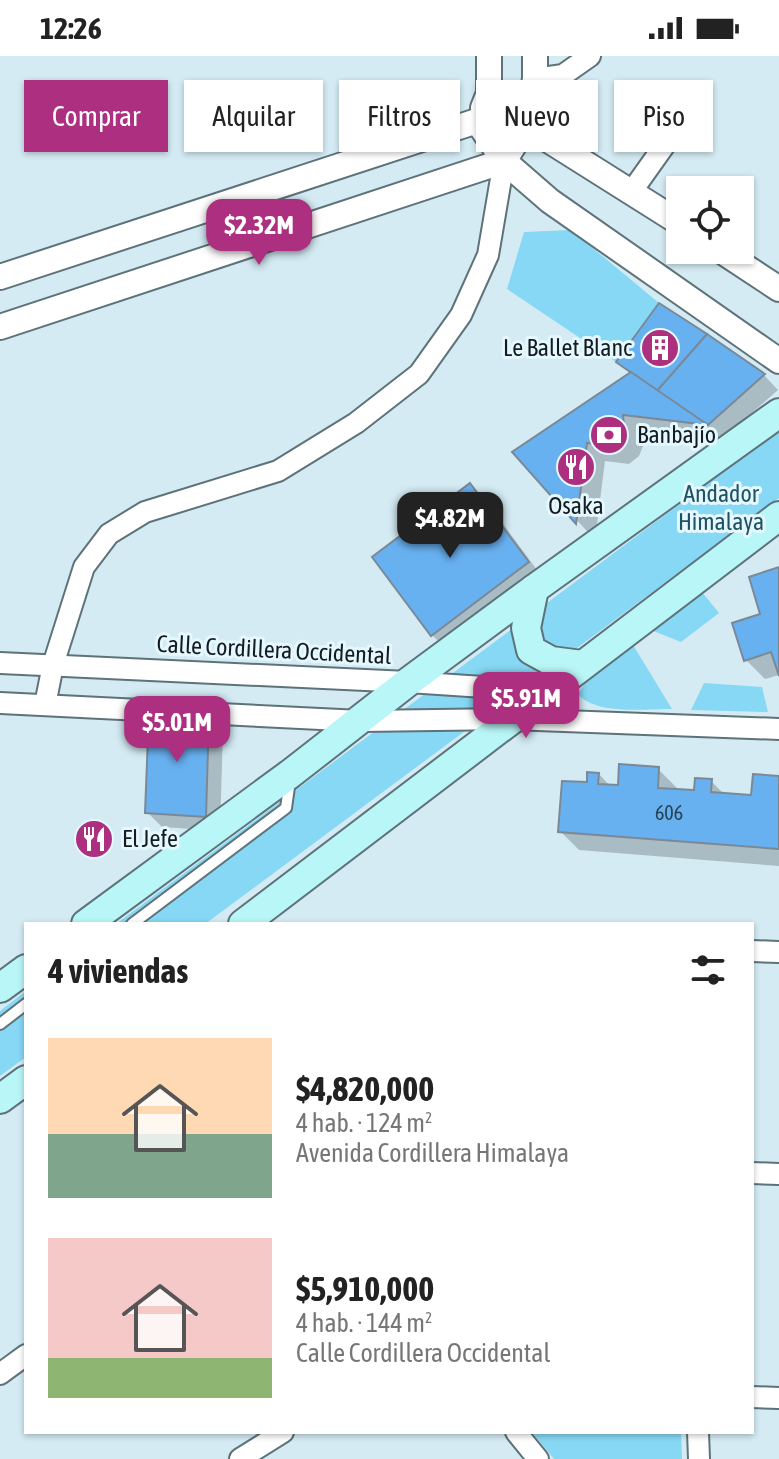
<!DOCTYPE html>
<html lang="es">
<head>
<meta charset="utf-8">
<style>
  :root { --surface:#fff; --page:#f6f6f6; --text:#222; --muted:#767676; --accent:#ad2f7f }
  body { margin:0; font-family:"Asap Condensed",sans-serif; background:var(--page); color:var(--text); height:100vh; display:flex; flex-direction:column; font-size:30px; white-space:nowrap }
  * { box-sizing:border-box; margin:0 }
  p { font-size:26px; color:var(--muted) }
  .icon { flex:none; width:44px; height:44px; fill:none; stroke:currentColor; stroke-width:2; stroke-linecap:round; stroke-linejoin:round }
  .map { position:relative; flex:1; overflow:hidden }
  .panel { position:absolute; left:24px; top:866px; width:730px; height:512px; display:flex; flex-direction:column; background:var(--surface); border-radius:0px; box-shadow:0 2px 6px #0004 }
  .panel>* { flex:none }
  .top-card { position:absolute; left:24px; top:24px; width:732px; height:72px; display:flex; gap:16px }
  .fabs { position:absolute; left:666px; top:120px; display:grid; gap:16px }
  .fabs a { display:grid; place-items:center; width:88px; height:88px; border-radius:0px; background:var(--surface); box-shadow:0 2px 6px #0004; font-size:40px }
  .price { position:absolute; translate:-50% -68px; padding:0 18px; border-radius:16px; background:var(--accent); color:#fff; font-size:26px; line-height:52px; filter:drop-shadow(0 2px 4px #0008) }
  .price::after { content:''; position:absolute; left:50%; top:48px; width:24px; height:18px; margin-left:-12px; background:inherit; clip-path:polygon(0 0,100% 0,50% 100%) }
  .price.active { background:#222; color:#fff }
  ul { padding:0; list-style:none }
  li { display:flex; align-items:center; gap:24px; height:200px; padding:0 24px }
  li span { display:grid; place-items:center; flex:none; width:224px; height:160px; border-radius:0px; color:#555 }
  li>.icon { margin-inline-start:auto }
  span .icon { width:96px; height:96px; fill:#fffc; stroke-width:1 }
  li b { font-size:34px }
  h2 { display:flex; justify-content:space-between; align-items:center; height:96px; padding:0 24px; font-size:34px }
  .tag { padding:0 28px; border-radius:0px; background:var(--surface); box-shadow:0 2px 6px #0004; font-size:28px; line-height:72px }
  .tag.active { background:var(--accent); color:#fff }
  .status { display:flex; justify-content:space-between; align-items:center; height:56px; padding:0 40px; background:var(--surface); direction:ltr }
  .status svg { height:22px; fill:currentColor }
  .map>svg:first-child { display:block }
  .green { fill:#86d8f4 }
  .shadow { fill:#0003 }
  .building { fill:#68b1f1; stroke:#7b8997; stroke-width:2 }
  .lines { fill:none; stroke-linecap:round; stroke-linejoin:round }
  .service-casing { stroke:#5e727a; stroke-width:14 }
  .minor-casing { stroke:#5e727a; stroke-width:24 }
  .tertiary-casing { stroke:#5e727a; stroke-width:28 }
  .secondary-casing { stroke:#5e727a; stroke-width:32 }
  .service { stroke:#fff; stroke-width:10 }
  .minor { stroke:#fff; stroke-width:20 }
  .tertiary { stroke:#fff; stroke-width:24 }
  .secondary { stroke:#b9f6f7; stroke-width:28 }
  .labels { text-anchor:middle; stroke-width:6; stroke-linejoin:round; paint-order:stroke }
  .number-label { font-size:20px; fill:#294154 }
  .poi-label { font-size:24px; fill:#141c1f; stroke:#e5f8ff; text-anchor:start }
  .park-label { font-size:24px; fill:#1f5262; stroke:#e5f8ff }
  .street-label { font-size:24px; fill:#141c1f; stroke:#e5f8ff }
</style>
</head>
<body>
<div class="status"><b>12:26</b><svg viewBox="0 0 49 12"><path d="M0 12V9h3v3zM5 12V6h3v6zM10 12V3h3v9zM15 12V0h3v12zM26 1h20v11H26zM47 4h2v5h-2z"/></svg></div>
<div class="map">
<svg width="779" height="1403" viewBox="0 0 779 1403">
  <rect width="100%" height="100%" fill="#d4ebf4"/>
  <g class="green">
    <polygon points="571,174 659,247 616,306 507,233 524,176"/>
    <polygon points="779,374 779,442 205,868 116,868"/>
    <polygon points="702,536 719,557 681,586 651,574"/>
    <path d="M633,589L672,653C645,653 595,659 578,638L585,627Z"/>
    <polygon points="704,627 762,631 768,656 691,654"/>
    <polygon points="26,935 26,1001 0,1020 0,955"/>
    <polygon points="532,1376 681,1376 682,1403 554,1403"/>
  </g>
  <g class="shadow">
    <polygon points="659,250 764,319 778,334 721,384 722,386 641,378 643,390 639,400 629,408 605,405 595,484 515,396 632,318 619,305"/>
    <polygon points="470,430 489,449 546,526 451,598 432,579"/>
    <polygon points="779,514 779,619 765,623 746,604"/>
    <polygon points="208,660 223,675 220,775 162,771 147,756"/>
    <polygon points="658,713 677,732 677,735 696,736 711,725 725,739 753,741 779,722 779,810 579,794 560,775 599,718 610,730 619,731"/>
  </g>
  <g class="building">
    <polygon points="659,247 707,278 657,335 616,306"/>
    <polygon points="707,278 765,318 708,369 657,335"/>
    <polygon points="631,316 708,369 623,359 624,370 621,380 609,390 587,387 576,468 512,396"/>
    <polygon points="470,427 529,506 431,580 372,501"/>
    <polygon points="779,511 779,620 771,596 744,605 732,567 760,558 749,521"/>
    <polygon points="149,655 209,658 206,761 145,757"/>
    <polygon points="619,708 659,711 658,732 694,734 695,722 712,723 711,736 751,739 753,718 779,720 779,793 558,776 562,725 587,726 587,716 599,717 598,728 618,729"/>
  </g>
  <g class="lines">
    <g class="service-casing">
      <g id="service">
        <polyline points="132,868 286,752 290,724"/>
        <polyline points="0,968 26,948"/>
      </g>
    </g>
    <g class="minor-casing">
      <g id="minor">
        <polyline points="535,23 563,19 590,0"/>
        <polyline points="632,135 686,59"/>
        <polyline points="0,607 408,626 546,635"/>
        <polyline points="0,647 361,665 511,663 779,673"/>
        <polyline points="45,649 53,609 84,511 109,478 145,456 278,415 356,367 419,318 461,259 488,199 504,105"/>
        <polyline points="752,895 779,896"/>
        <polyline points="752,1117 779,1118"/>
        <polyline points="0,1318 26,1299"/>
        <polyline points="752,1341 779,1342"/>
        <polyline points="516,1376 538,1403"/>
        <polyline points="698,1376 699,1403"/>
        <polyline points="240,1403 283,1376"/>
      </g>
    </g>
    <g class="tertiary-casing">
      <g id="tertiary">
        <polyline points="489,37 526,70 680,167"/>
        <polyline points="483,52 489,37 489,0"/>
        <polyline points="477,65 504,105 550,145 779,305"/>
        <polyline points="504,105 526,70 535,23 535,0"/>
        <polyline points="720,194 779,233"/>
        <polyline points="0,221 477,65"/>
        <polyline points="0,271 504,105"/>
      </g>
    </g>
    <g class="secondary-casing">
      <g id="secondary">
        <polyline points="534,533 526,572 531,594 551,605 582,609"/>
        <polyline points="86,868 290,718 408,626 534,533 779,357"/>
        <polyline points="243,868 779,460"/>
        <polyline points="0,932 26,913"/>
        <polyline points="0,1043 26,1024"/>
      </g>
    </g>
    <use href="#service" class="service"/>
    <use href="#minor" class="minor"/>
    <use href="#tertiary" class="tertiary"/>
    <use href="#secondary" class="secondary"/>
  </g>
  <defs>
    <g id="building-disc" transform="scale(2)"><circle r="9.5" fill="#ad2f7f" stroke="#e5f8ff"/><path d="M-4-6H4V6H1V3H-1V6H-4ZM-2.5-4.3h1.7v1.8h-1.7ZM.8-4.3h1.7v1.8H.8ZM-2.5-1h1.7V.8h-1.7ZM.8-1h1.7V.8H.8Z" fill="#fff"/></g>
    <g id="bank-disc" transform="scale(2)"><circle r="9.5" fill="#ad2f7f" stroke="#e5f8ff"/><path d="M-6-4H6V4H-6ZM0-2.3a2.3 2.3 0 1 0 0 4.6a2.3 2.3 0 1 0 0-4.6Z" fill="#fff"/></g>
    <g id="restaurant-disc" transform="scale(2)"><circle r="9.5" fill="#ad2f7f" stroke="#e5f8ff"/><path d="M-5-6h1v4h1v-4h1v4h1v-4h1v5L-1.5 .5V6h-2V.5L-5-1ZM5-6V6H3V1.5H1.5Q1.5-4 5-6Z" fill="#fff"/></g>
  </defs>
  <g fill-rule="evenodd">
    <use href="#building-disc" x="660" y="292"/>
    <use href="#bank-disc" x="609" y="379"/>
    <use href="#restaurant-disc" x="576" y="411"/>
    <use href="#restaurant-disc" x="94" y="783"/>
  </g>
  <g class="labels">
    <g class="number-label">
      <text x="669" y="764">606</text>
    </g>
    <g class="poi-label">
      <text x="632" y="300" text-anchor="end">Le Ballet Blanc</text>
      <text x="637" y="387">Banbajío</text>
      <text x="576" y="458" text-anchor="middle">Osaka</text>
      <text x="122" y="791">El Jefe</text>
    </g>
    <g class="park-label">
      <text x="721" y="446">Andador<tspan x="721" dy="28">Himalaya</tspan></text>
    </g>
    <g class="street-label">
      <text transform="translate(274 594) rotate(3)" y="8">Calle Cordillera Occidental</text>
    </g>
  </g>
</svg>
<div class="fabs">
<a><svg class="icon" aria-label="locate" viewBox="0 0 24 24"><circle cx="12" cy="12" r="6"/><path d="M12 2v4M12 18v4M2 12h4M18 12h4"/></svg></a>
</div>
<b class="price" style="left:259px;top:211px">$2.32M</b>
<b class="price active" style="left:450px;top:504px">$4.82M</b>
<b class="price" style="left:526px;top:684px">$5.91M</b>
<b class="price" style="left:177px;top:708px">$5.01M</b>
<div class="top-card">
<a class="tag active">Comprar</a>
<a class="tag">Alquilar</a>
<a class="tag">Filtros</a>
<a class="tag">Nuevo</a>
<a class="tag">Piso</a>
</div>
<section class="panel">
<h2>4 viviendas<svg class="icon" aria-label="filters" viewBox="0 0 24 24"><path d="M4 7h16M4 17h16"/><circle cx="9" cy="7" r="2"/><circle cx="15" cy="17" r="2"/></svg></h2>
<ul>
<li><span style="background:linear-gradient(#ffd9b3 60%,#7fa58c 0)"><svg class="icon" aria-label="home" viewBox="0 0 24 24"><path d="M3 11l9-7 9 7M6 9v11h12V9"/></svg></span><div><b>$4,820,000</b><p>4 hab. · 124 m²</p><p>Avenida Cordillera Himalaya</p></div></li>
<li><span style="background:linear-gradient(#f6c9c9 75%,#8fb573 0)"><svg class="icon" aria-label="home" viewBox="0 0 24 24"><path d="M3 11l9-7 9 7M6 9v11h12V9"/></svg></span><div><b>$5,910,000</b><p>4 hab. · 144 m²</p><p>Calle Cordillera Occidental</p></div></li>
</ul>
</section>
</div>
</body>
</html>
